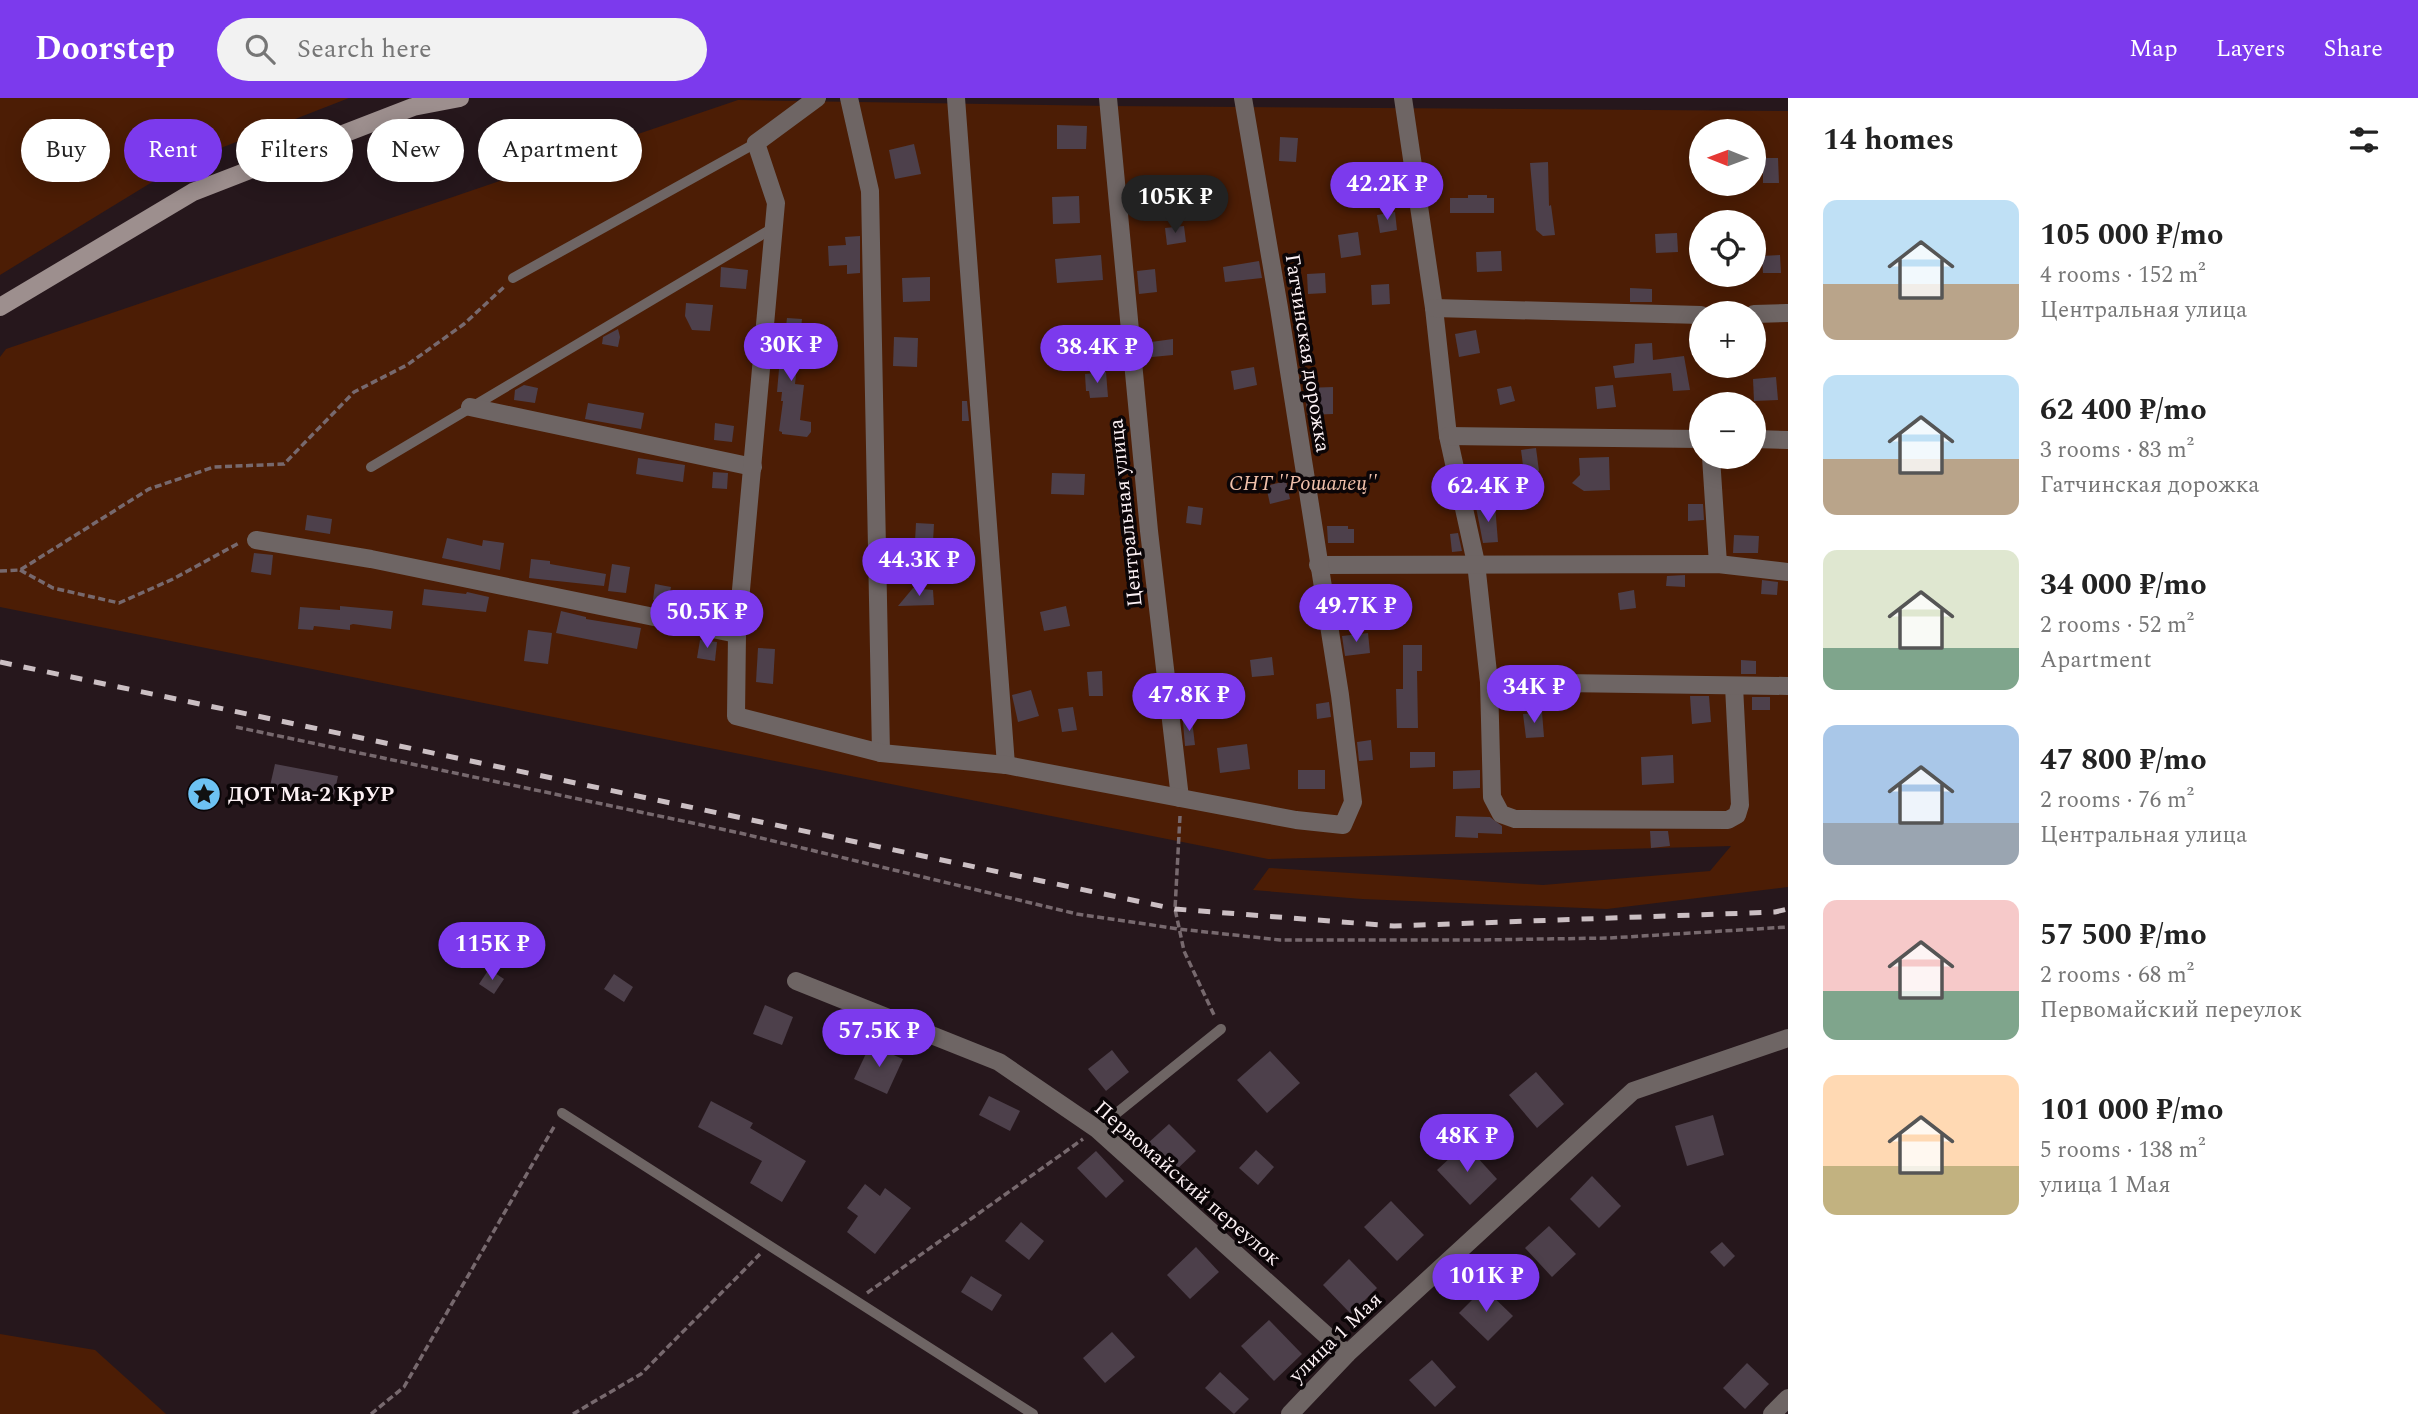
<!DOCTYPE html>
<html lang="en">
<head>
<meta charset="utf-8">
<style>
  :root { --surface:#fff; --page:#f2f2f2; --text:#222; --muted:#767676; --accent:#7c3aed }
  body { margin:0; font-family:Spectral,serif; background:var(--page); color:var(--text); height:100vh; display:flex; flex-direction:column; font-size:26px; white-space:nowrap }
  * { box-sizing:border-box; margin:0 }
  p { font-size:23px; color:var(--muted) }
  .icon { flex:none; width:38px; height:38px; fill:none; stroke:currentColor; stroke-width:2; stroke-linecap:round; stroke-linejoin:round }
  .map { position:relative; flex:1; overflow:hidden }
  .drawer { display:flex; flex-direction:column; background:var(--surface); width:630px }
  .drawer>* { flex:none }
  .banner { position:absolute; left:21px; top:21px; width:665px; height:63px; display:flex; gap:14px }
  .needle { width:46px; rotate:271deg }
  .controls { position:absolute; left:1689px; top:21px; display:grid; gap:14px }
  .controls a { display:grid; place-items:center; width:77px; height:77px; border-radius:50%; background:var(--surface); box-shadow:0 4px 18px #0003; font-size:35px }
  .price { position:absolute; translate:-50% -60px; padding:0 16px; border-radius:24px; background:var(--accent); color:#fff; font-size:23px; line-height:46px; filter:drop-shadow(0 2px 4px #0008) }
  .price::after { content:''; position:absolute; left:50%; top:42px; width:21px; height:16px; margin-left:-10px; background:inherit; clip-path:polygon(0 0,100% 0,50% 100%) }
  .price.selected { background:#222; color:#fff }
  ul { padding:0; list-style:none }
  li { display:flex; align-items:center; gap:21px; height:175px; padding:0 35px }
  li span { display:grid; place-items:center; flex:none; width:196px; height:140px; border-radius:14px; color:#555 }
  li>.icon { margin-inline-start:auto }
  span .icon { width:84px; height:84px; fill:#fffc; stroke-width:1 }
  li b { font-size:30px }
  h2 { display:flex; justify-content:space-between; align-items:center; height:84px; padding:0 35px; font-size:30px }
  .chip { padding:0 24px; border-radius:32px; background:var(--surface); box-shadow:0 4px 18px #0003; font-size:24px; line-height:63px }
  .chip.selected { background:var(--accent); color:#fff }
  header { display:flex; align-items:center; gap:42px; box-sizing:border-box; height:98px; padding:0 35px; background:var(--accent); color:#fff }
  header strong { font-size:33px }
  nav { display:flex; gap:38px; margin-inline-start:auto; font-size:24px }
  .search { width:490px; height:63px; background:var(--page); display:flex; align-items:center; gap:18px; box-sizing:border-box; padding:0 24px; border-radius:38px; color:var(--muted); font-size:26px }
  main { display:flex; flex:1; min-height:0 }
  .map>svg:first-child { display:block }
  .green { fill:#4c1d05; fill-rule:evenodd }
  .building { fill:#4d404b }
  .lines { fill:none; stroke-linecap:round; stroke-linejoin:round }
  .path { stroke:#77696e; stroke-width:3.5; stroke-dasharray:7 3.5; stroke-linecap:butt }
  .lane { stroke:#6e6564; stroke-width:10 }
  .street { stroke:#6e6564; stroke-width:18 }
  .secondary { stroke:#9d8f8e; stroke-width:18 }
  .rail { stroke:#cbbfc3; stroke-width:5; stroke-dasharray:12 12; stroke-linecap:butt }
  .labels { text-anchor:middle; stroke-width:7; stroke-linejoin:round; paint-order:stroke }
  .street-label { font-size:21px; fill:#fcf1f4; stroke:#0b0507 }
  .park-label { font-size:21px; font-style:italic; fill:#f0c0ab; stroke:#0b0507 }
  .poi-label { font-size:21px; font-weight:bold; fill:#fcf1f4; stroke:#0b0507; text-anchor:start }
</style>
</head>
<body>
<header>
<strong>Doorstep</strong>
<div class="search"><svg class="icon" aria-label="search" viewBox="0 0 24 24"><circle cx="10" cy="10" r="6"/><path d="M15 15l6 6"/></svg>Search here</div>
<nav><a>Map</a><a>Layers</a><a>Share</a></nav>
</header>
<main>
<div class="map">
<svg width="1788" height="1316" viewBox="0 0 1788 1316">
  <rect width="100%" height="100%" fill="#26171c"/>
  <g class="green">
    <polygon points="0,0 349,0 185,64 0,177"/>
    <path d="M738,2L1109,8L1788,13V789L1607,811L1362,801L1253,792L1269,770L1543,787L1710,773L1731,748L1268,761L0,509V259L6,251ZM1701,33H1754V86H1701ZM1701,124H1754V177H1701ZM1701,215H1754V268H1701ZM1701,306H1754V359H1701Z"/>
    <polygon points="0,1236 95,1252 166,1316 0,1316"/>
  </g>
  <g class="building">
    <polygon points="1057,27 1087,28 1086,51 1057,51"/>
    <polygon points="1280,39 1298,40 1296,64 1279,63"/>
    <polygon points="914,46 921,76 895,81 889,52"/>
    <polygon points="1763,60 1778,60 1779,85 1763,85"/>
    <polygon points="1548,64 1549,108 1551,107 1555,137 1543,138 1536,132 1530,65"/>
    <polygon points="1468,97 1487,97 1487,100 1494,100 1494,115 1450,115 1450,100 1468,100"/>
    <polygon points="1079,98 1080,125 1053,126 1052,99"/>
    <polygon points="1395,114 1397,132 1380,135 1377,117"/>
    <polygon points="1184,128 1186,144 1167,147 1165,130"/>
    <polygon points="1358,134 1361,157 1341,160 1338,137"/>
    <polygon points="1677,135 1678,154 1656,155 1655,136"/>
    <polygon points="860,138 860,175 847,176 847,167 829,168 828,148 846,147 845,139"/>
    <polygon points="1501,153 1502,173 1477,174 1476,154"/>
    <polygon points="1101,157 1103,182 1057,185 1055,161"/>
    <polygon points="1780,157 1781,175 1763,175 1762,158"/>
    <polygon points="1259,163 1262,180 1225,184 1223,169"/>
    <polygon points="721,169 748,172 746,191 720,189"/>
    <polygon points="1155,171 1157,194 1139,196 1137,173"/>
    <polygon points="1325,175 1326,195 1308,196 1307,176"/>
    <polygon points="930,179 930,203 903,204 902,180"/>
    <polygon points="1389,186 1390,206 1372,207 1371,187"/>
    <polygon points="1630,190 1652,191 1652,204 1630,204"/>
    <polygon points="686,205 713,207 710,233 692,232 685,218"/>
    <polygon points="787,220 802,221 795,286 804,287 800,322 811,324 811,334 807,339 782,336 782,334 779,333 783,303 781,303 782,294 777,294 782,237 785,237"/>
    <polygon points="618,231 620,239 618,249 602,246 603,239"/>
    <polygon points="1476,232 1480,255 1459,259 1455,236"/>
    <polygon points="894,239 918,240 917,269 893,268"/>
    <polygon points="1173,241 1173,257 1152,259 1151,244"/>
    <polygon points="1652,245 1653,262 1684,258 1690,292 1673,293 1671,275 1615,280 1613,268 1634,265 1635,246"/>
    <polygon points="1254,269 1257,287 1234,292 1231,273"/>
    <polygon points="1106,274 1108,299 1090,300 1089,293 1086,293 1085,276"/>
    <polygon points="1776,279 1778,302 1754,303 1753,281"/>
    <polygon points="524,287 538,290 535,305 514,302 515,292"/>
    <polygon points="1613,287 1616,309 1597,311 1595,289"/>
    <polygon points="1511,288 1515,303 1500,307 1497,291"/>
    <polygon points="1333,289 1333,316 1307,317 1305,290"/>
    <polygon points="962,303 967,303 969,323 962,323"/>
    <polygon points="588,305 644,315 641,331 585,321"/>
    <polygon points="715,325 734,328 732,344 714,342"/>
    <polygon points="1536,350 1539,373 1524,375 1521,352"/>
    <polygon points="1609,359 1610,392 1584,393 1572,385 1580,377 1579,360"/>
    <polygon points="638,360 685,367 683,384 636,376"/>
    <polygon points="1504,370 1506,396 1486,397 1485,371"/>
    <polygon points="713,374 728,375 727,391 712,390"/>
    <polygon points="1052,375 1085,376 1084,397 1051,396"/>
    <polygon points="1286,383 1290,401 1270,406 1266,388"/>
    <polygon points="1688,406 1703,406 1704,422 1688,423"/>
    <polygon points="1495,407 1498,444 1483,445 1476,409"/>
    <polygon points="1188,408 1203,410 1201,427 1186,425"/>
    <polygon points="307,417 332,421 330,436 305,432"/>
    <polygon points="916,425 934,426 933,444 915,443"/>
    <polygon points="1327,428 1348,428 1348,431 1354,431 1354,445 1328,445"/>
    <polygon points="1458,435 1462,453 1452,454 1450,436"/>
    <polygon points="1734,437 1759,438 1758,455 1733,455"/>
    <polygon points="447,440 482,448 483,442 504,445 500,472 442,460"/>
    <polygon points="254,455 273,457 271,477 251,474"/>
    <polygon points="531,461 550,463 550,466 606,476 604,488 529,480"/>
    <polygon points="612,466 630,469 626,495 608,493"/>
    <polygon points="1685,477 1685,489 1666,488 1667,478"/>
    <polygon points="1762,482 1778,484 1777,497 1761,496"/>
    <polygon points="655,486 671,489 668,505 653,502"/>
    <polygon points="913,490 933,492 934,507 898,508"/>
    <polygon points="424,491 466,496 467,494 489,499 486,514 422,507"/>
    <polygon points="1634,492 1636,510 1620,512 1618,495"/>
    <polygon points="340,508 393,513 391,531 353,526 350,527 350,532 314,528 313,532 298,531 300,509 340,512"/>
    <polygon points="1066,508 1070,528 1044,533 1040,514"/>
    <polygon points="561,513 586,519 586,521 641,530 637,551 556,535"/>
    <polygon points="528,532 552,535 548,566 524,563"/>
    <polygon points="1368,535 1370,555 1345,558 1342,538"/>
    <polygon points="700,542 717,544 715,563 697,560"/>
    <polygon points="1403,547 1422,547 1422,573 1417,573 1418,630 1397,630 1396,591 1403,591"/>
    <polygon points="758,550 775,551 773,586 756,584"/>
    <polygon points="1272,559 1274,577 1252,579 1250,562"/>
    <polygon points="1741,562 1756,563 1756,576 1741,576"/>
    <polygon points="1102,573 1103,598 1089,598 1087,574"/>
    <polygon points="1225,576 1228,593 1224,594 1225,602 1204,606 1199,580"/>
    <polygon points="1031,592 1039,618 1018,624 1012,597"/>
    <polygon points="1690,598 1709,598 1711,624 1692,626"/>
    <rect x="1752" y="599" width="18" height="13"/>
    <polygon points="1329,604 1331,619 1317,621 1316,606"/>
    <polygon points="1073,609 1077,632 1062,634 1058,611"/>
    <polygon points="1542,614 1544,639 1526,640 1523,616"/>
    <polygon points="1192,622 1195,647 1185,648 1183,624"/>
    <polygon points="1371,642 1373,662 1359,663 1357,644"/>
    <polygon points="1247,646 1250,671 1220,675 1217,650"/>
    <polygon points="1410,654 1435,654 1435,669 1410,670"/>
    <polygon points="1673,657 1674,685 1642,687 1641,659"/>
    <polygon points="275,666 338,678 333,701 270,688"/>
    <rect x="1298" y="672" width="27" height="19"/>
    <polygon points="1480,672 1480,690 1453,691 1453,673"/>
    <polygon points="1456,718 1490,719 1502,728 1502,736 1478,735 1478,740 1455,739"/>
    <polygon points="1650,733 1668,733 1670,748 1651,750"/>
    <polygon points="489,871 504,881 494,896 479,886"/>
    <polygon points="614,876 633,889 624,904 604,891"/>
    <polygon points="765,907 793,919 782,947 753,936"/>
    <polygon points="870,947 903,961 887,996 854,981"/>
    <polygon points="1112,952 1129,974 1106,993 1088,971"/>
    <polygon points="1270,953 1300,985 1267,1015 1237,982"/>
    <polygon points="1536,974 1564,1006 1537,1030 1509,997"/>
    <polygon points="989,998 1020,1013 1010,1033 979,1017"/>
    <polygon points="711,1003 753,1025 750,1030 806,1063 782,1104 750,1085 762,1063 698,1029"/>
    <polygon points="1713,1017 1724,1057 1687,1068 1675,1028"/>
    <polygon points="1169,1026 1196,1053 1174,1074 1147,1046"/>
    <polygon points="1465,1046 1497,1081 1470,1107 1437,1072"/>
    <polygon points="1256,1052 1274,1069 1258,1087 1239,1070"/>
    <polygon points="1096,1053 1124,1083 1106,1100 1077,1070"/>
    <polygon points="1592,1078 1621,1108 1599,1130 1570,1101"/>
    <polygon points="865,1086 880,1098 885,1090 911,1110 875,1156 847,1134 858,1118 847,1110"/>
    <polygon points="1391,1103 1424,1137 1397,1163 1364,1129"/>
    <polygon points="1021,1124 1044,1143 1029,1162 1005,1143"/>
    <polygon points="1549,1128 1576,1156 1552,1179 1525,1150"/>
    <polygon points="1722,1144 1735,1158 1724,1169 1710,1154"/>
    <polygon points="1196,1149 1219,1174 1190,1201 1167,1177"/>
    <polygon points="1349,1161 1377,1190 1351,1216 1323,1187"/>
    <polygon points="971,1178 1002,1197 992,1213 961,1194"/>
    <polygon points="1484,1190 1513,1218 1488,1243 1459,1215"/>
    <polygon points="1269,1222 1302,1256 1274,1283 1241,1248"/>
    <polygon points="1112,1234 1135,1259 1105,1285 1083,1260"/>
    <polygon points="1432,1262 1456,1289 1435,1309 1409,1282"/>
    <polygon points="1747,1265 1769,1286 1745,1311 1723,1290"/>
    <polygon points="1220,1274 1249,1301 1234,1316 1205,1290"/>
  </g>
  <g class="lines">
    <g class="path">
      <polyline points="20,472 53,490 119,505 173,481 239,445"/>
      <polyline points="0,473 20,472 149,391 214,369 284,366 354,294 407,267 464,226 504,189"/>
      <polyline points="236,629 740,735 1077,816 1179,831 1280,842 1477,842 1610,840 1788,829"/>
      <polyline points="1180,718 1175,811 1184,853 1215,919"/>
      <polyline points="867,1195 1083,1041"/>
      <polyline points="371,1316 404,1289 555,1027"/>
      <polyline points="573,1316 641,1276 760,1156"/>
    </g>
    <g class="lane">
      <polyline points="513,180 756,45"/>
      <polyline points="371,369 773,130"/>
      <polyline points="562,1015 1033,1316"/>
      <polyline points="1097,1031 1221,931"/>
    </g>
    <g class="street">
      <polyline points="849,0 870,93 881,655"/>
      <polyline points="956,0 1006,667"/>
      <polyline points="1108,0 1149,433 1180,700"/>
      <polyline points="1403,0 1434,210 1448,338 1476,465 1489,584 1492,699 1501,716 1515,721 1728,722 1737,717 1740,707 1734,588"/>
      <polyline points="1434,210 1701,217"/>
      <polyline points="1754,216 1787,215"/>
      <polyline points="470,309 753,369"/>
      <polyline points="1448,338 1701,341"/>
      <polyline points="1754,341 1788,342"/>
      <polyline points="1711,359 1718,466"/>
      <polyline points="256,442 371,461 737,536 776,105 756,45 817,0"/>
      <polyline points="1318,467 1718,466 1788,474"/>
      <polyline points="737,536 736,618 881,655 1006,667 1296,722 1343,727 1353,704 1340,597 1279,210 1243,0"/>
      <polyline points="1489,584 1788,588"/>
      <polyline points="796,883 999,964 1097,1031 1347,1256"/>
      <polyline points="1290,1316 1347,1256 1633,993 1788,940"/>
      <polyline points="1772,1316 1788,1300"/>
    </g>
    <polyline class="secondary" points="0,209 193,94 413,9 460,0"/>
    <polyline class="rail" points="0,564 1175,811 1394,828 1775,814 1788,811"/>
  </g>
  <defs>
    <g id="sight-disc" transform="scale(1.75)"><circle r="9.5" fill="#6dc2f3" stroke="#0b0507"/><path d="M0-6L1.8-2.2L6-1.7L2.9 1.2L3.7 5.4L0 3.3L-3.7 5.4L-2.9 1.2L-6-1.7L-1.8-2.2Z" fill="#111"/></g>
  </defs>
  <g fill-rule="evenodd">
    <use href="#sight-disc" x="204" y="696"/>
  </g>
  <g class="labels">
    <g class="street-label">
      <text transform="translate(1308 255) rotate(81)" y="7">Гатчинская дорожка</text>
      <text transform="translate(1125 415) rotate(-96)" y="7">Центральная улица</text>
      <text transform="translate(1188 1085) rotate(41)" y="7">Первомайский переулок</text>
      <text transform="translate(1335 1239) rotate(-44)" y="7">улица 1 Мая</text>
    </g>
    <g class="park-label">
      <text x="1303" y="392">СНТ ''Рошалец''</text>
    </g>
    <g class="poi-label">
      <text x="228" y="703">ДОТ Ма-2 КрУР</text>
    </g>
  </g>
</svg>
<div class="controls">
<a><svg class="needle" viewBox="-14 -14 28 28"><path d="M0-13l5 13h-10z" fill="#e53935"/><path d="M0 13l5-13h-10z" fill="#767676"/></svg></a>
<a><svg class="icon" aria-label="locate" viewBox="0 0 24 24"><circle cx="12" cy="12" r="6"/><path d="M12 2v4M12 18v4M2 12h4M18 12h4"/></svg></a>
<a>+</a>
<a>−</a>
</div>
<b class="price" style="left:1387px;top:124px">42.2K ₽</b>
<b class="price selected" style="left:1175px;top:137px">105K ₽</b>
<b class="price" style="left:791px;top:285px">30K ₽</b>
<b class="price" style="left:1097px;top:287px">38.4K ₽</b>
<b class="price" style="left:1488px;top:426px">62.4K ₽</b>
<b class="price" style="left:919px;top:500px">44.3K ₽</b>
<b class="price" style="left:1356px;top:546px">49.7K ₽</b>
<b class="price" style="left:707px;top:552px">50.5K ₽</b>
<b class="price" style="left:1534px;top:627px">34K ₽</b>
<b class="price" style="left:1189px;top:635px">47.8K ₽</b>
<b class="price" style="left:492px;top:884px">115K ₽</b>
<b class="price" style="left:879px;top:971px">57.5K ₽</b>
<b class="price" style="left:1467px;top:1076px">48K ₽</b>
<b class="price" style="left:1486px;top:1216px">101K ₽</b>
<div class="banner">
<a class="chip">Buy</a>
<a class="chip selected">Rent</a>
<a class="chip">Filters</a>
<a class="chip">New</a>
<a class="chip">Apartment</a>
</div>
</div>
<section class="drawer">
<h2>14 homes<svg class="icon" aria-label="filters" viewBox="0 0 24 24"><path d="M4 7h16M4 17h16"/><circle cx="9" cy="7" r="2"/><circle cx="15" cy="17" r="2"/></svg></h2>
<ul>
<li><span style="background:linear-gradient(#bfe0f5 60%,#b9a48a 0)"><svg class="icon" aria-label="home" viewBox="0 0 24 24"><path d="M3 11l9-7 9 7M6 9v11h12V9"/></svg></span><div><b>105 000 ₽/mo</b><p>4 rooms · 152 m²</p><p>Центральная улица</p></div></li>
<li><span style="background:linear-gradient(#bfe0f5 60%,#b9a48a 0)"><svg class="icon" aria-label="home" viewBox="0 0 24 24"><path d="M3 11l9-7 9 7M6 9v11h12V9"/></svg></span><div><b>62 400 ₽/mo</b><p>3 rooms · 83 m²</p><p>Гатчинская дорожка</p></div></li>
<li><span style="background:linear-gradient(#dfe7d0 70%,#7fa58c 0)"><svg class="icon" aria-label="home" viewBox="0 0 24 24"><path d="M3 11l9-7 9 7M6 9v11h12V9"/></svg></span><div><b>34 000 ₽/mo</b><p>2 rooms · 52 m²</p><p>Apartment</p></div></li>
<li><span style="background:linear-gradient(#a9c7e8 70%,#9aa5b1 0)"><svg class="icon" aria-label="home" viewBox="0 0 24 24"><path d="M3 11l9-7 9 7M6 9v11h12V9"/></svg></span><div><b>47 800 ₽/mo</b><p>2 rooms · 76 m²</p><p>Центральная улица</p></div></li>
<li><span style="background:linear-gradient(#f6c9c9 65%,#7fa58c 0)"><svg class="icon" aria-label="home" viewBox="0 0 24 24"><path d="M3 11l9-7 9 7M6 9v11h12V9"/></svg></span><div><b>57 500 ₽/mo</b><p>2 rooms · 68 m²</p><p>Первомайский переулок</p></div></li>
<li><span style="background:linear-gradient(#ffd9b3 65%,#c2b280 0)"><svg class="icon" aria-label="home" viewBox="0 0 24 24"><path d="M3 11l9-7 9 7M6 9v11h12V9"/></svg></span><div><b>101 000 ₽/mo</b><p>5 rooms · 138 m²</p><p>улица 1 Мая</p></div></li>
</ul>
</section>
</main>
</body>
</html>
